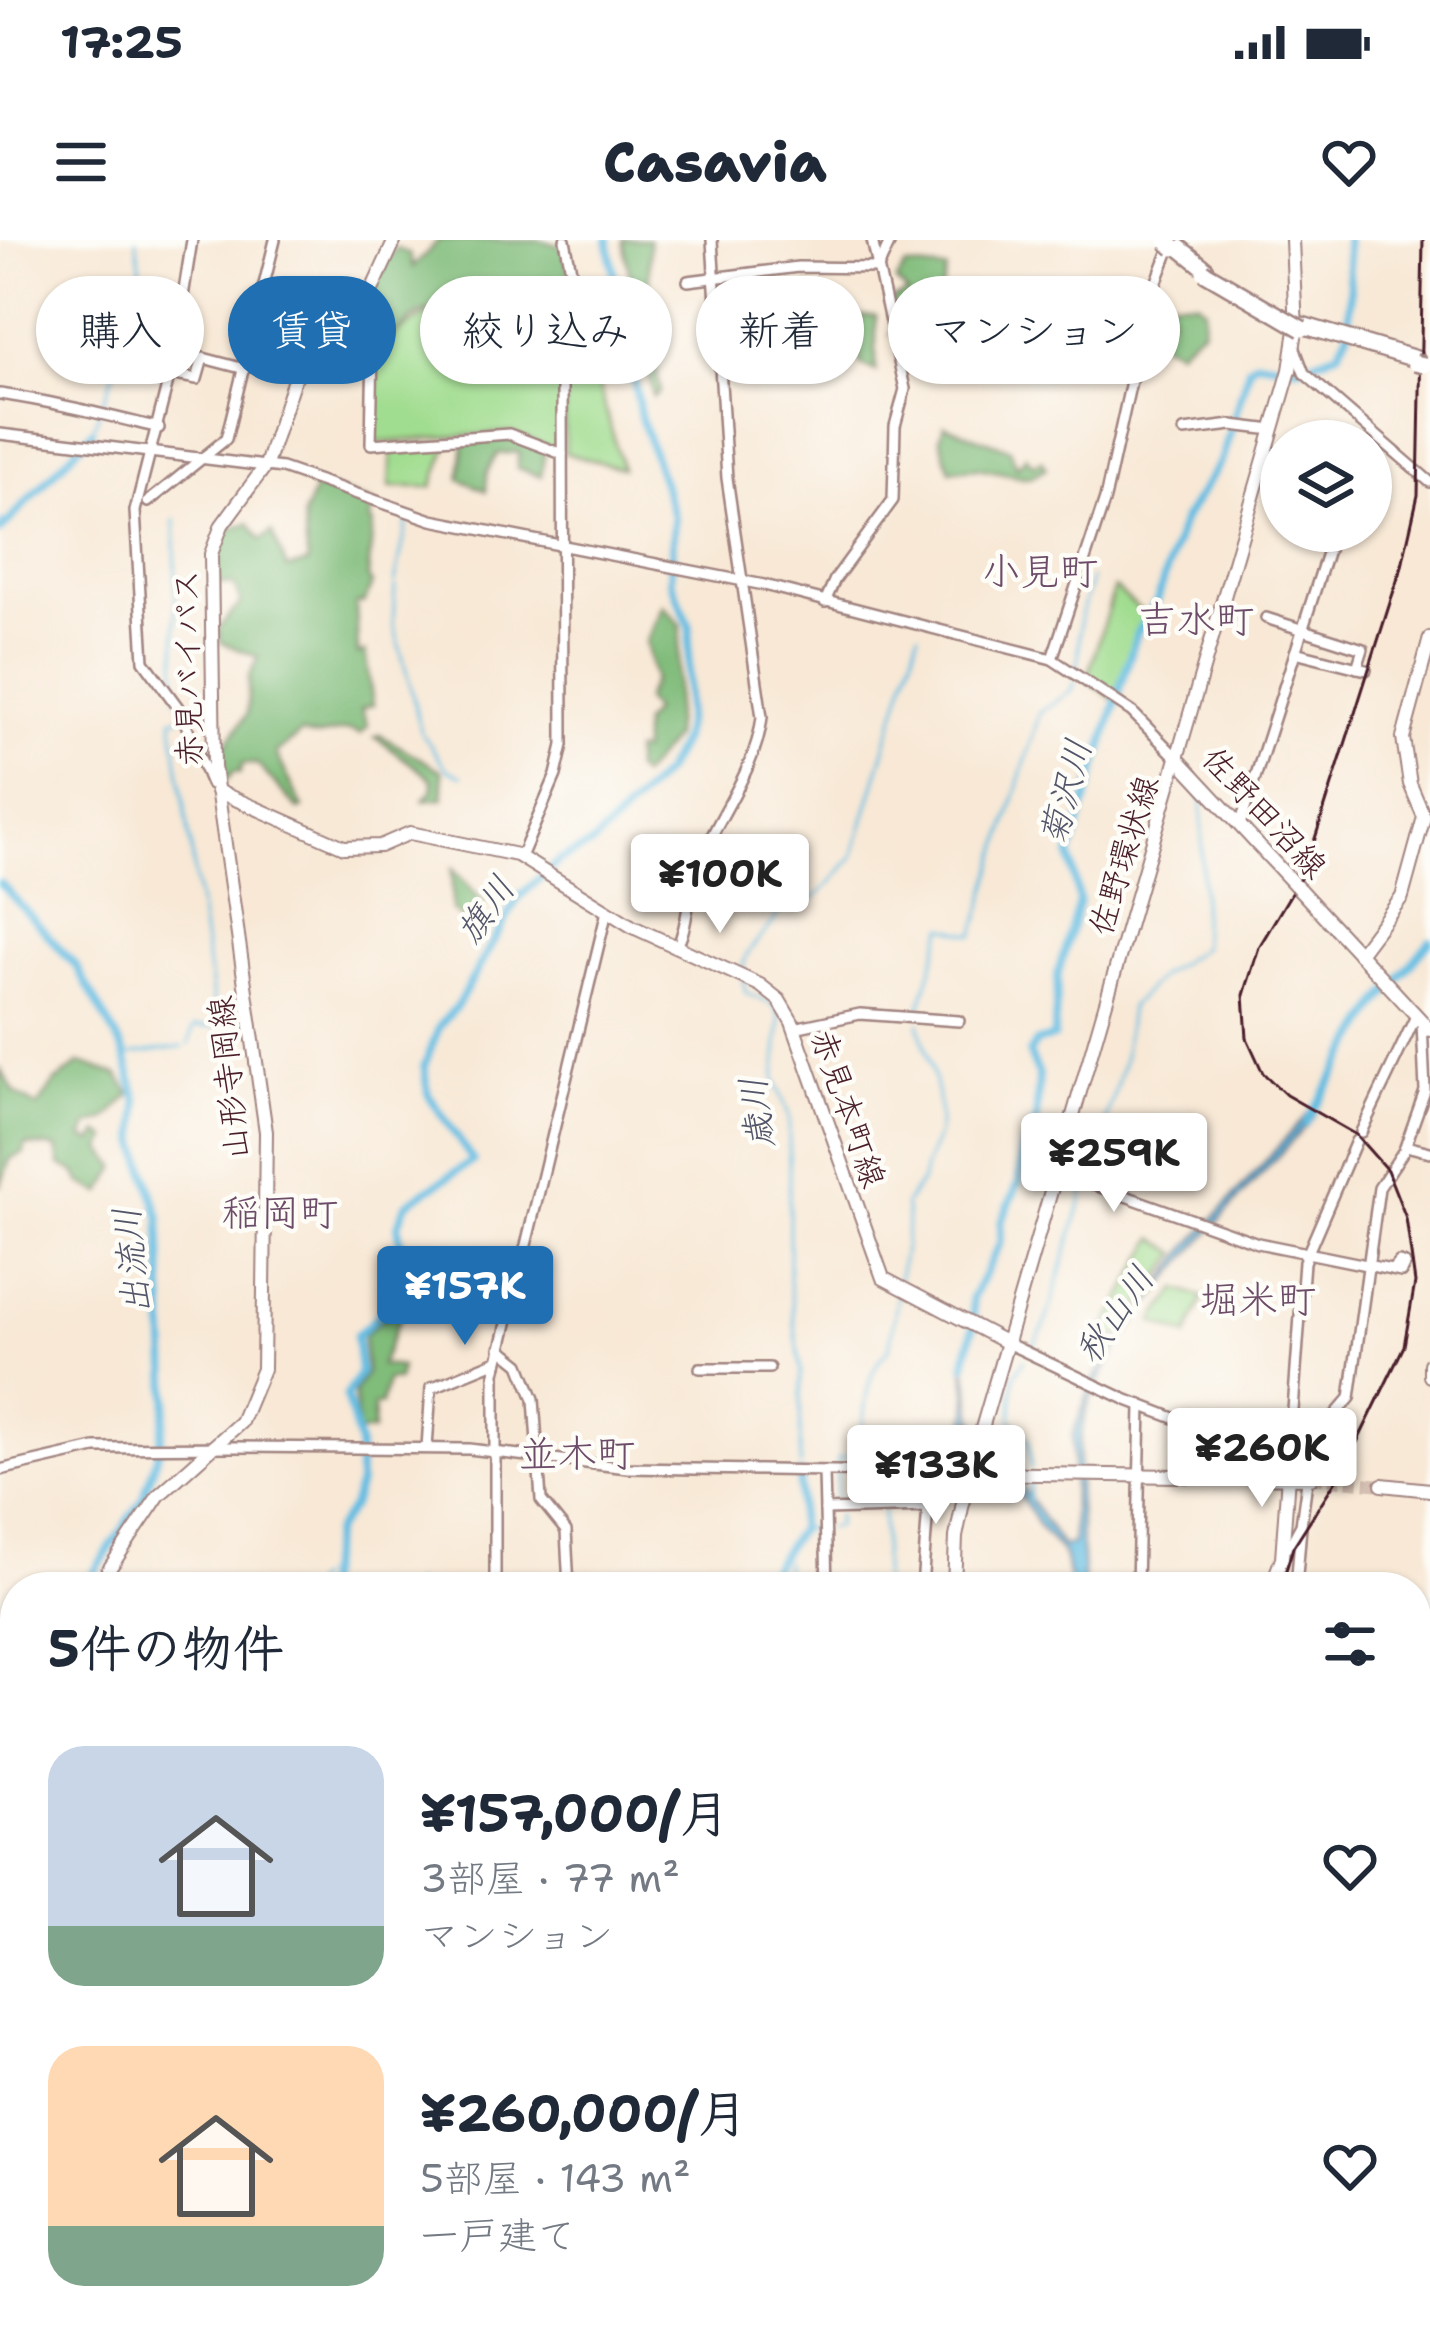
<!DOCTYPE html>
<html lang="ja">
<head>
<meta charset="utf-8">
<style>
  :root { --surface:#fff; --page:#f6f6f7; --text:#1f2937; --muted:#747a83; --accent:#1f6fb2 }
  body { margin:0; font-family:"Shantell Sans","Klee One",sans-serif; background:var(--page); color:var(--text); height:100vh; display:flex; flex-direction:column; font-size:45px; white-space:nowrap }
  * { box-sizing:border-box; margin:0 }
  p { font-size:39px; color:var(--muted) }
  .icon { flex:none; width:66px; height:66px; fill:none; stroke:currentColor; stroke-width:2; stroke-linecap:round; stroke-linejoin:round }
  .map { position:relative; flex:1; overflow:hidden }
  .panel { position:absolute; left:0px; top:1332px; width:1431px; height:771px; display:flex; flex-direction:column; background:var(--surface); border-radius:48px 48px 0 0; box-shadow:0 3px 9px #0004 }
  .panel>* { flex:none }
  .guide { position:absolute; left:36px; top:36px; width:1359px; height:108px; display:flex; gap:24px }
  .buttons { position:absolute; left:1260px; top:180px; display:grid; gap:24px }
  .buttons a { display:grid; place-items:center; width:132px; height:132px; border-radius:50%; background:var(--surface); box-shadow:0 3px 9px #0004; font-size:60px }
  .price { position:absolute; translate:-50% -102px; padding:0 27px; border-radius:12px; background:#fff; color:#222; font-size:39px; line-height:78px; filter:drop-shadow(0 3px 6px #0008) }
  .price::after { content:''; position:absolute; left:50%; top:72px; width:36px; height:27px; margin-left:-18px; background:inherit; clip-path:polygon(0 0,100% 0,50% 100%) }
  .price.active { background:var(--accent); color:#fff }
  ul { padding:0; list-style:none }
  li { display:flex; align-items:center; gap:36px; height:300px; padding:0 48px }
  li span { display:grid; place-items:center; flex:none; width:336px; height:240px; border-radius:36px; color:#555 }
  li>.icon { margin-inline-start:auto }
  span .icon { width:144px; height:144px; fill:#fffc; stroke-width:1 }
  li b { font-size:51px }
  h2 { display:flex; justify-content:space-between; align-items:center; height:144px; padding:0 48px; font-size:51px }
  .pill { padding:0 42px; border-radius:54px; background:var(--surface); box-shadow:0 3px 9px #0004; font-size:42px; line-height:108px }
  .pill.active { background:var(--accent); color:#fff }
  .status { display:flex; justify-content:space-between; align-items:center; height:84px; padding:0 60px; background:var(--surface); direction:ltr }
  .status svg { height:33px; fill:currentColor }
  header { display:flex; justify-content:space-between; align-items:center; height:156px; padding:0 48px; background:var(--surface); font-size:54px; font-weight:800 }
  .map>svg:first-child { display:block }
  .green { fill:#a1dd90; stroke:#767e5e; stroke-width:3 }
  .forest { fill:#80bc7a; stroke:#656e52; stroke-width:3 }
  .water { fill:#64bde2; stroke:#576e86; stroke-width:3 }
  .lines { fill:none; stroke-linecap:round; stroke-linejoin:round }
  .stream { stroke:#64bde2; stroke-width:3 }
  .river { stroke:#64bde2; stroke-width:8 }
  .major-tunnel { stroke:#d5c0b3; stroke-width:12; stroke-dasharray:12 6; stroke-linecap:butt }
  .minor-casing { stroke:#a18480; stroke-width:14 }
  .major-casing { stroke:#a18480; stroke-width:16 }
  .highway-casing { stroke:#a18480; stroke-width:20 }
  .minor { stroke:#fff; stroke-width:9 }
  .major { stroke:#fff; stroke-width:12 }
  .highway { stroke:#fff; stroke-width:15 }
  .rail { stroke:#4a1f2b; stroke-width:3 }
  .major-bridge-casing { stroke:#a18480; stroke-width:16; stroke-linecap:butt }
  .highway-bridge-casing { stroke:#a18480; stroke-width:20; stroke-linecap:butt }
  .major-bridge { stroke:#fff; stroke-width:12 }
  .highway-bridge { stroke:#fff; stroke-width:15 }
  .labels { text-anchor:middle; stroke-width:9; stroke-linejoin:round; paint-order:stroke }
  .street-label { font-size:33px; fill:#4a1f2b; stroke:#fdfcf7 }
  .water-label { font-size:36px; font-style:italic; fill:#53566b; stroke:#fdfcf7 }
  .quarter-label { font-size:39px; fill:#6d4c69; stroke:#fdfcf7 }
</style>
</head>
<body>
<div class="status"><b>17:25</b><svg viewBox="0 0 49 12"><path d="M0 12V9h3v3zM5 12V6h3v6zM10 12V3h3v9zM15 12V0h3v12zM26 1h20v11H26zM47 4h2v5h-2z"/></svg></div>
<header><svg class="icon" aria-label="menu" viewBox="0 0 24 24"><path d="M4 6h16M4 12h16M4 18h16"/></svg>Casavia<svg class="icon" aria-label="heart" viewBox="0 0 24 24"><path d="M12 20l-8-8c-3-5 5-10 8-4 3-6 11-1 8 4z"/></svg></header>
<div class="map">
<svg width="1430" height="2102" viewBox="0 0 1430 2102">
  <rect width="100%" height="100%" fill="#fdfcf7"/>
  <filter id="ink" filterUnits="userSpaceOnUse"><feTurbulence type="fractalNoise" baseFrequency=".00833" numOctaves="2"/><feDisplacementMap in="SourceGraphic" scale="24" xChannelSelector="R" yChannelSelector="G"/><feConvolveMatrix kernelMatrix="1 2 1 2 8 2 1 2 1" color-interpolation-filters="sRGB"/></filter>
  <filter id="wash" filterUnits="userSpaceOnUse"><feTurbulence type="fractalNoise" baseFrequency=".004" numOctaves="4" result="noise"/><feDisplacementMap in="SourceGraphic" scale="48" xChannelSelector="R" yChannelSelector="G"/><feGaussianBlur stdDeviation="2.7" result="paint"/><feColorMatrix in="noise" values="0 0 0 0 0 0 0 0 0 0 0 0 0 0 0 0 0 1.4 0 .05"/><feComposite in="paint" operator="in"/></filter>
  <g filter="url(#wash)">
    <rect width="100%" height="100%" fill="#f8e8d5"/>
    <g class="green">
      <polygon points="509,53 541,54 569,90 558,210 511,192 373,203 374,108 426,75 494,72 481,97 455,114 469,119 503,93"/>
      <polygon points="571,97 586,99 622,228 565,213 564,142"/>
      <polygon points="449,204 432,247 390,247 392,206"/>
      <polygon points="1114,348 1145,374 1116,461 1087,440"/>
      <polygon points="1155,998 1178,1013 1102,1118 1091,1114"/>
      <polygon points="1177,1049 1203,1057 1188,1096 1153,1082"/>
    </g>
    <g class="forest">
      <path d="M439,0H540L563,6L573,51L569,90L542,86L540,53H509L486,71C436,71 430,57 392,98L382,93L379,106L372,85L359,93L345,85L396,8L409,14L413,27Z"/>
      <polygon points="623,0 649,0 649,74 660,152 653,157"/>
      <polygon points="906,26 947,30 937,68 927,60 913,60 926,69 927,78 907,103 902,92 891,94 899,82 887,62 908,53 896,42"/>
      <polygon points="1169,60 1197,61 1205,68 1203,88 1178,110 1146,96 1156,73 1168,81 1172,76"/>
      <polygon points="861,76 876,76 876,131 861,125 857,100"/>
      <polygon points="944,185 1010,209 1017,227 1026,216 1033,225 1042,220 1046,228 1029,238 978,228 950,230 940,198"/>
      <polygon points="508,196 545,209 541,236 517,228 519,212 497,214 487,232 486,251 460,239 464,202"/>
      <path d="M299,238L375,264L369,281L373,283L368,338L372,343L365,362L356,364L358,414L365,412L373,465L361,469L368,486L360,494C340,483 323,504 301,493L276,513L303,568L299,570L257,524H242L240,533L234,532L224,542L217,509L224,508L247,474L249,436L258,417L220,402L219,387L241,363L234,345L214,342L223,291L249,283L261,300L272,292L287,329L308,323L303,276L315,249Z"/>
      <polygon points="663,365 681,385 673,498 641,537 634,529 634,512 642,511 642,484 653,471 644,460 654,439 646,402"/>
      <polygon points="380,495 442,531 444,558 424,560 433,549 432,539 375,497"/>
      <polygon points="452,628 484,663 468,683 452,670"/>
      <polygon points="80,823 118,835 131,854 107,879 89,885 83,898 94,902 99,893 108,899 102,909 117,927 102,953 80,943 76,933 60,925 57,908 25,905 24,913 10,919 0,947 0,829 15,853 38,867 54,843"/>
      <polygon points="408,1058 381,1125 401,1127 398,1140 387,1140 381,1164 374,1166 373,1191 358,1193 354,1153 366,1132 363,1096"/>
    </g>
    <path class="water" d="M1309,873L1314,876L1310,881C1247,951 1113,1086 1086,1172C1072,1218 1081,1298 1084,1347H1071L1064,1315L1041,1289L973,1179L959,1196L947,1198C982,1187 963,1149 965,1119L974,1177L1062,1306L1073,1304V1194L1094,1139L1188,1007Z"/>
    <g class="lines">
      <g class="stream">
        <polyline points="92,192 118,122 127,45 141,30 136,0"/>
        <polyline points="175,280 176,404"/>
        <polyline points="0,281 5,284"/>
        <polyline points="395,342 408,280"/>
        <polyline points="395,346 393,382 407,434"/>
        <polyline points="176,407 177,459"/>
        <polyline points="1078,432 1080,379 1091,339"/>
        <polyline points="408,437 421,491"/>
        <polyline points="423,495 447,529 462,536"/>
        <polyline points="180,536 172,479 182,476"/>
        <polyline points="181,540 195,635"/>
        <polyline points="195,638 209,734"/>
        <path d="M743,730C743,705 775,692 780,667C821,665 827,645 853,617L919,393"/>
        <polyline points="743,740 746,753 775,766 780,779 775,840 789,875 789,1042 801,1131 800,1225"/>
        <polyline points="918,774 944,687 974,695 1040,472 1072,451 1075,441"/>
        <polyline points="189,804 194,787 217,787 210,737"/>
        <polyline points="134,814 183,807"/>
        <polyline points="126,815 131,815"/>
        <path d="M899,1041C901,1017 911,987 905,964L922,941C924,922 930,916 936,899C948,866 926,815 919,783"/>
        <polyline points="1033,1106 1045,1085 1123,823 1130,767 1161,735 1202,708 1202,555"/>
        <polyline points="1012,1174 1014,1136 1024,1120"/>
        <polyline points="1011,1178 1029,1201 1031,1228"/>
        <polyline points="896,1227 916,1188 950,1197"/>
        <polyline points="1029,1259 1030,1238"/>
        <path d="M836,1266L838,1218L857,1216C868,1181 859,1136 889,1109L898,1054"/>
        <polyline points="883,1266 892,1237"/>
        <polyline points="828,1288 837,1287 837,1275"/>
        <polyline points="804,1289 821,1288"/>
        <polyline points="785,1334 785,1322"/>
        <polyline points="320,1336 325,1335"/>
        <polyline points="310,1347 315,1339"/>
        <polyline points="414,1347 414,1341"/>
        <polyline points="883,1347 883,1272"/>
        <polyline points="0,1398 10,1402 15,1437"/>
        <polyline points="723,2088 727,2102"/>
        <polyline points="980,2088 986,2102"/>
        <polyline points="1158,2088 1162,2102"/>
        <polyline points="488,2093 488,2088"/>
        <polyline points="1262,2093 1264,2102"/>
        <polyline points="152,2102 157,2088"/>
        <polyline points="487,2102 488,2096"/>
        <polyline points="662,2102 665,2088"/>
        <polyline points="823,2102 825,2088"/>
      </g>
      <g class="river">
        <polyline points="1346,0 1350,48"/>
        <polyline points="0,291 92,192"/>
        <polyline points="0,643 76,726 124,811 138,863 137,902 160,977 168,1159 159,1210 143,1259 84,1347"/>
        <polyline points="1306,883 1378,765 1430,701"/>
        <polyline points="965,1125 974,1082 972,1058 1001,1002 1001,983 1019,942 1022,909 1036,882 1039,835 1029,813 1037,802 1054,797 1058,733 1079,662 1070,615 1137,393 1157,361 1182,282 1222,219 1249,127 1257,121 1299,127 1338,112 1348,93 1350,51"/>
        <polyline points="323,1347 334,1292 352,1267 359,1244 359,1204 346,1156 360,1132 356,1096 406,1050 398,985 406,964 473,921 428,854 424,826 440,785 457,766 518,658 560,620 593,604 665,532 682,500 686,479 690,387 671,341 674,276 641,178 608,0"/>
        <polyline points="759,1347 799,1289 800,1234"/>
        <polyline points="0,1681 15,1621"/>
        <polyline points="0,1895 15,1880"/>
        <polyline points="595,2102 597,2088"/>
      </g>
    </g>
  </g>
  <g filter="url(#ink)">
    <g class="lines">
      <polyline class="major-tunnel" points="1311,1238 1382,1245"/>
      <g class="minor-casing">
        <g id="minor">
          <polyline points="192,0 172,126 135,271 144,421 180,470 211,544"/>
          <polyline points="688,41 798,27 878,28 891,0"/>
          <polyline points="341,84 373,107 371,204 509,194 562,214"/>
          <polyline points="1295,109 1304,133 1430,242"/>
          <polyline points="170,134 197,139 203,118 245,129"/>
          <path d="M0,154C55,162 105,175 159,188"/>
          <polyline points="1184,191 1232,185 1273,190"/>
          <polyline points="0,194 282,228 432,280 764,345 1052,419 1132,472 1178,519"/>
          <polyline points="148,262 226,199 275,0"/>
          <polyline points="825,362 835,339 893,260 895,186 905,149 872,0"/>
          <polyline points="1266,378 1363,409 1357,428"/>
          <polyline points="1295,412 1366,430"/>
          <polyline points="1052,419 1105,259 1148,64 1171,5"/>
          <polyline points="1240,585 1334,291"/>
          <polyline points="521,617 556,535 563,505 562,138 576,56 565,0"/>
          <path d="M678,705C689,681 687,657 695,633C714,580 756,533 762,477L727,238L712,0"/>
          <polyline points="794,788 860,774 959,781"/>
          <polyline points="1361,892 1416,776"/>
          <polyline points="1406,906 1430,912"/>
          <polyline points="1038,925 1258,1003 1401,1032 1405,1024 1399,1022 1392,1030"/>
          <polyline points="1009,1104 1127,1160 1307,1229 1316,1197 1350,1158 1379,948 1404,910 1425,851 1422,782"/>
          <polyline points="500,1108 520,1124 534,1159 541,1260 566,1291 569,1347"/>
          <polyline points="700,1128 769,1128"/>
          <polyline points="427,1208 431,1148 497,1121"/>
          <polyline points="1289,1224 1304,1022 1356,901"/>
          <polyline points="0,1230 95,1208 235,1207 469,1209 628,1228 969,1233"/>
          <polyline points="824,1232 827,1347"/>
          <polyline points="825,1270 928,1267 922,1347"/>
          <polyline points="1283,1308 1289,1307 1301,1285 1307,1241"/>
          <polyline points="495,1347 495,1133 607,671"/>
          <polyline points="1137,1347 1141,1165"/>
          <polyline points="1296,1347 1301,1287"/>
          <polyline points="1416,1434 1430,1433"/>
          <polyline points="1416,1607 1430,1608"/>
          <polyline points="1416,1645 1430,1646"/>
          <polyline points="0,1759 15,1747"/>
          <polyline points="0,1840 15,1847"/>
          <polyline points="1416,1899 1430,1899"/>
          <polyline points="1153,2088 1154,2102"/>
          <polyline points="1372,2088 1372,2102"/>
          <polyline points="462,2102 462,2088"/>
          <polyline points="746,2102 748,2088"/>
          <polyline points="1064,2102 1070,2088"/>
        </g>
      </g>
      <g class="major-casing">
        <g id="major">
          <polyline points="1178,519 1296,646"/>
          <polyline points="217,551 344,607 380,606 410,593 517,615 633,687 760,745 779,760 792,782 883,1038 1009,1104"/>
          <polyline points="1300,650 1430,790"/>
          <polyline points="1359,714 1402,657 1424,577 1410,544 1403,498 1430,398"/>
          <polyline points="1430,1124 1430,1136"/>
          <polyline points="969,1233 1311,1238"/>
          <polyline points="1382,1245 1430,1250"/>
          <polyline points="97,1347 159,1255 241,1182 263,1129 266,892 214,527 211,314 222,285 266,225 294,139 373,48 395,0"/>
          <polyline points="954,1347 956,1297 969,1233 1290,130 1296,90 1292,0"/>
          <polyline points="1271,1347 1282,1318 1288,1235"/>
          <polyline points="0,1520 15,1524"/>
          <polyline points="1416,1569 1430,1569"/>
          <polyline points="0,1991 15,1999"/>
          <polyline points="1008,2088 1009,2102"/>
          <polyline points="1184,2088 1240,2102"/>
          <polyline points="271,2102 275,2088"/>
          <polyline points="1310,2102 1321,2102"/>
        </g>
      </g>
      <g class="highway-casing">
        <g id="highway">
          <polyline points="1176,5 1206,29"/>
          <polyline points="1302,85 1416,119"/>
        </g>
      </g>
      <use href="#minor" class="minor"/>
      <use href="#major" class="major"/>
      <use href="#highway" class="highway"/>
      <g class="rail">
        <polyline points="1400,334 1418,255 1423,0"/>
        <polyline points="1281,1347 1293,1307 1347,1223 1404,1106 1415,1043 1406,978 1387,930 1356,895 1286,855 1263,833 1247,798 1244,755 1259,707 1305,630 1403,322"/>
        <polyline points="1416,1440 1430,1439"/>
        <polyline points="0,1467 15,1467"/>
        <polyline points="1416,1732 1430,1726"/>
        <polyline points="1145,2102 1151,2088"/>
      </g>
      <g class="major-bridge-casing">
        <polyline id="major-bridge" points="1296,646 1300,650"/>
      </g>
      <g class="highway-bridge-casing">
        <g id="highway-bridge">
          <polyline points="1166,1 1174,8"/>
          <polyline points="1204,32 1302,89"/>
          <polyline points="1415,123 1424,125"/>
        </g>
      </g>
      <use href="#major-bridge" class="major-bridge"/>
      <use href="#highway-bridge" class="highway-bridge"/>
    </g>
  </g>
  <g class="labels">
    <g class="street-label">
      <text transform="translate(187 428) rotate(-91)" y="12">赤見バイパス</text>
      <text transform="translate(1265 572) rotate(47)" y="12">佐野田沼線</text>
      <text transform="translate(1123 615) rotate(-73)" y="12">佐野環状線</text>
      <text transform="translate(228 838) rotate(-96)" y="12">山形寺岡線</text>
      <text transform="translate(849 868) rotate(71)" y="12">赤見本町線</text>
    </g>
    <g class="water-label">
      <text transform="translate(1065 552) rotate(-75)" y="13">菊沢川</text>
      <text transform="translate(485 669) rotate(-55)" y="13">旗川</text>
      <text transform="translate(756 873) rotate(-97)" y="13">歳川</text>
      <text transform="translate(131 1021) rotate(-96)" y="13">出流川</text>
      <text transform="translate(1114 1074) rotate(-55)" y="13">秋山川</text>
    </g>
    <g class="quarter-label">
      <text x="1040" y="345">小見町</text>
      <text x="1196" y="393">吉水町</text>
      <text x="280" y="986">稲岡町</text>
      <text x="1258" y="1073">堀米町</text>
      <text x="577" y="1227">並木町</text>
    </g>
  </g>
</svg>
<div class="buttons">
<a><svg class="icon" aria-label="layers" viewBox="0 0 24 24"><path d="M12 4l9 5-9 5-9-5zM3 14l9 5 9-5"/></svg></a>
</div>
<b class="price" style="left:720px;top:696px">¥100K</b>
<b class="price" style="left:1114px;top:975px">¥259K</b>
<b class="price active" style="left:465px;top:1108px">¥157K</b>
<b class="price" style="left:1262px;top:1270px">¥260K</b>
<b class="price" style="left:936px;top:1287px">¥133K</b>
<div class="guide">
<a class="pill">購入</a>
<a class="pill active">賃貸</a>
<a class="pill">絞り込み</a>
<a class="pill">新着</a>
<a class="pill">マンション</a>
</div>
<section class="panel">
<h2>5件の物件<svg class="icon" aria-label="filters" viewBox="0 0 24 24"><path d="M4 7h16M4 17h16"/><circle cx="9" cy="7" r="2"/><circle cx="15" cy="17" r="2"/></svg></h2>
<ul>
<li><span style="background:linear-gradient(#c9d6e8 75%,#7fa58c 0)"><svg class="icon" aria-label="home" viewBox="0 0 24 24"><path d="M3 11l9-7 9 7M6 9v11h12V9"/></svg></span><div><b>¥157,000/月</b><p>3部屋 · 77 m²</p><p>マンション</p></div><svg class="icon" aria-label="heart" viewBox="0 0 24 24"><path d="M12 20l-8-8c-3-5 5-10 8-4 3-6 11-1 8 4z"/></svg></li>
<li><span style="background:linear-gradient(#ffd9b3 75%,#7fa58c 0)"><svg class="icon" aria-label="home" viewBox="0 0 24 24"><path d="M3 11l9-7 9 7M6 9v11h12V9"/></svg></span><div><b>¥260,000/月</b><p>5部屋 · 143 m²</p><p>一戸建て</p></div><svg class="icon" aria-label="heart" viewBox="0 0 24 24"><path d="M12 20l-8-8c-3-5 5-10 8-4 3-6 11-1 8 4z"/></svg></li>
</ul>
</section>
</div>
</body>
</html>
